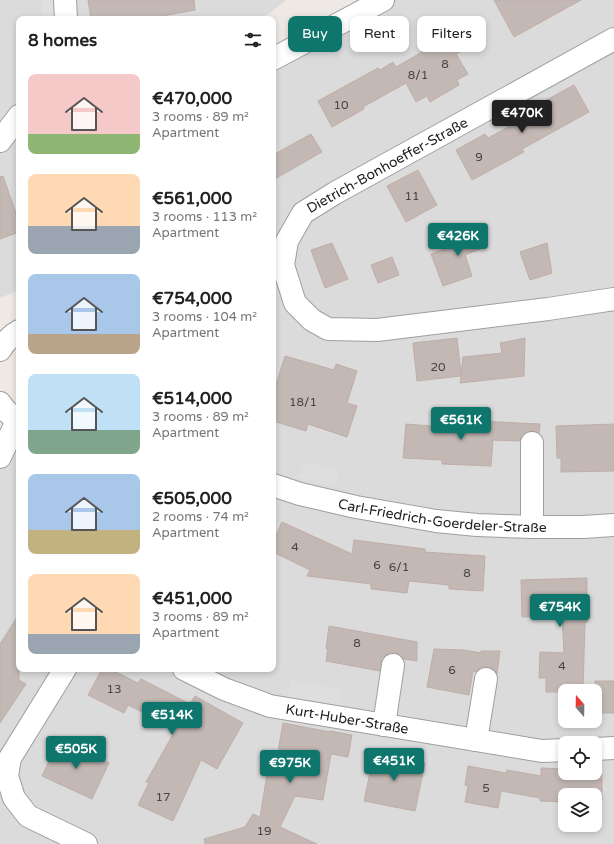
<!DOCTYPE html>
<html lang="en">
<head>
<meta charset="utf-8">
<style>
  :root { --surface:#fff; --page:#f6f6f6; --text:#222; --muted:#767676; --accent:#0f766e }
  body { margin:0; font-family:"Varela Round",sans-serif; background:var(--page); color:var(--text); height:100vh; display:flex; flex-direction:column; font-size:15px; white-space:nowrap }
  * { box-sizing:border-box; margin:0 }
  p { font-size:13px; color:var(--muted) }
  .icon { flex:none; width:22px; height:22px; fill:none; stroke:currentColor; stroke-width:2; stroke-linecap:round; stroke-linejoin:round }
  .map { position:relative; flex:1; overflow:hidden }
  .sheet { position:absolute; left:16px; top:16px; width:260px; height:656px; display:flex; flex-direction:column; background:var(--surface); border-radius:8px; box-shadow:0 2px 6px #0003 }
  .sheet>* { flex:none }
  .guide { position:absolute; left:288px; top:16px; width:266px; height:36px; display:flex; gap:8px }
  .needle { width:26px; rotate:340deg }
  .fabs { position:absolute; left:558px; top:684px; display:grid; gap:8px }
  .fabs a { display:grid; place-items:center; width:44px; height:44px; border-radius:8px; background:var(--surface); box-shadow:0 2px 6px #0003; font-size:20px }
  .price { position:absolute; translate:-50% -34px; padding:0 9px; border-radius:4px; background:var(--accent); color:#fff; font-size:13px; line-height:26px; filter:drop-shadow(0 1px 2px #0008) }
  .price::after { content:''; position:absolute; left:50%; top:24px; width:12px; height:9px; margin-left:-6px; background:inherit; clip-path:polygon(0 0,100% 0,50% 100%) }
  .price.current { background:#222; color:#fff }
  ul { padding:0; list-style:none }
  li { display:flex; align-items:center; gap:12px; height:100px; padding:0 12px }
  li span { display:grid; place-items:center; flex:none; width:112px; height:80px; border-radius:8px; color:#555 }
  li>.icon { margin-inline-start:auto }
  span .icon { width:48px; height:48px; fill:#fffc; stroke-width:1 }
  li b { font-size:17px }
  h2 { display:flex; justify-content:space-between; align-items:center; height:48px; padding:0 12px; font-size:17px }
  .pill { padding:0 14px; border-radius:8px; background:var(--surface); box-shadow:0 2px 6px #0003; font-size:14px; line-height:36px }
  .pill.current { background:var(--accent); color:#fff }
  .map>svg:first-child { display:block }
  .residential { fill:#dcdbdb; fill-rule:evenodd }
  .parking { fill:#dedede }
  .building { fill:#c3b8b4; stroke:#bfaea7 }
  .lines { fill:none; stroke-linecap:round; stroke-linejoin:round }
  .minor-casing { stroke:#9f9f9f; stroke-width:24 }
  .minor { stroke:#fff; stroke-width:22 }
  .labels { text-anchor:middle; stroke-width:3; stroke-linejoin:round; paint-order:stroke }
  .number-label { font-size:12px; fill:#474444 }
  .street-label { font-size:14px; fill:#1e1e1e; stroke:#fff }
</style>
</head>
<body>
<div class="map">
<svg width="614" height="844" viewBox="0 0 614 844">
  <rect width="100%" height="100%" fill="#eee9e4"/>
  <g class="residential">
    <polygon points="0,0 286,0 270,13 258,19 19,19 19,290 0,298"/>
    <path d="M383,0H614V844H0V457L19,422V669H273V61ZM565,691H595V721H565ZM565,743H595V773H565ZM565,795H595V825H565Z"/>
  </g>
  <g class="parking">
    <polygon points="41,0 61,0 62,19 42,19"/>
    <polygon points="307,462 340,470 335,487 295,477"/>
    <polygon points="291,680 342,689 337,717 286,708"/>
  </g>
  <g class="building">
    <polygon points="88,0 194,0 195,10 146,19 91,19"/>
    <polygon points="494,0 581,0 514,37"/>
    <polygon points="458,31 467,48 456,54 468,74 457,80 459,85 430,102 427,96 416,102 406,83 363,107 364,109 332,127 318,101 378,68 380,70 393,62 396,67"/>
    <polygon points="574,85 589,112 522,149 524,152 472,180 456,150 485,134 488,138 543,108 541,103"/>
    <polygon points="311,134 322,152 273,180 273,155"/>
    <polygon points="418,170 437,205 406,222 387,186"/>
    <polygon points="3,176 19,222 19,232 0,239 0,177"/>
    <polygon points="478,226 485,247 465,255 472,276 443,286 431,254 461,243 457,233"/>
    <polygon points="332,243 348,279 325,288 311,250"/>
    <polygon points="547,243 552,273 530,280 520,252"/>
    <polygon points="392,257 399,275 378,283 371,265"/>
    <polygon points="457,338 461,374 463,357 502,353 500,343 525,338 524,376 460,383 461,376 417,381 413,343"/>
    <polygon points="285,356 334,370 336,364 357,371 347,403 357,406 347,437 308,424 306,431 273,421 273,394"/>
    <polygon points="456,420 540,424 539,433 532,431 526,432 521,436 520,441 493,440 491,466 442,464 442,460 403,458 406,424 456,428"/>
    <polygon points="614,424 614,471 561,472 561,458 557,458 556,426"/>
    <polygon points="282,522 352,554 354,540 425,549 425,552 485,556 483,591 449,589 449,585 409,581 407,593 371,589 371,584 307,576 310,570 273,552 273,542"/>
    <polygon points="587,578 587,622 585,622 583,691 565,691 565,692 546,692 546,678 539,678 540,652 564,653 562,616 522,617 521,580"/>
    <polygon points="19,614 19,680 26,684 0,723 0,644"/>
    <polygon points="329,626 417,642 417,661 404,659 400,655 395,653 389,653 384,657 382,656 380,671 326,661 328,649 326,649"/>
    <polygon points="434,649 464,650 481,653 481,651 500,651 497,674 494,669 488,667 481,667 476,672 473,671 469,695 427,687"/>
    <polygon points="102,669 110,669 138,683 141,679 190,704 195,696 243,723 217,769 201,760 173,821 138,805 149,783 146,782 176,729 128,705 124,713 88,695"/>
    <rect x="595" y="681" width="19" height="32"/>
    <polygon points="283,723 330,732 330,731 352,735 348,757 331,754 323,800 295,796 280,827 317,844 205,844 204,839 245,827 253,814 260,817 271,750 278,751"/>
    <polygon points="59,740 109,763 92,799 42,776"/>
    <polygon points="374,753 425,763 415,811 364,801"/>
    <polygon points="468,766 506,773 507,770 541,776 541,768 565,769 565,773 602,774 602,800 595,800 595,795 565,795 565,802 540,801 540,798 501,791 498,808 465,802 468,786 465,785"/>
  </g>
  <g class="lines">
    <g class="minor-casing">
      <g id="minor">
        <polyline points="65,0 66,19"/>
        <polyline points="614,39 335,193 303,213 287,241 283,265 295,303 312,320 328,329 377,330 548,309 614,299"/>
        <polyline points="273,59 383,0"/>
        <polyline points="0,141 19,116"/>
        <path d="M0,350C5,342 11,335 19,331"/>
        <polyline points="0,403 6,411 19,422"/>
        <polyline points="0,457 17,421"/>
        <path id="s1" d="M273,485L300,494L356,507L436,521L477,525L532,527H583L614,525"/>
        <polyline points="532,527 532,443"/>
        <polyline points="65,669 10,758 7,776 14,798 28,816 86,844"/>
        <path id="s2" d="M184,669L224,689L270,706L542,751L565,750"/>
        <polyline points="384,725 393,665"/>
        <polyline points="476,740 486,679"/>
        <polyline points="595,749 614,748"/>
      </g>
    </g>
    <use href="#minor" class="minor"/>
  </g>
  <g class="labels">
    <g class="number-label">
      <text x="445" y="68">8</text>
      <text x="418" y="79">8/1</text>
      <text x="341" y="109">10</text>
      <text x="479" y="161">9</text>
      <text x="412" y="200">11</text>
      <text x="438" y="371">20</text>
      <text x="303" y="406">18/1</text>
      <text x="295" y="551">4</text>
      <text x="377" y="569">6</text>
      <text x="399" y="571">6/1</text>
      <text x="467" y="577">8</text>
      <text x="357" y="647">8</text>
      <text x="562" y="670">4</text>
      <text x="452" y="674">6</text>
      <text x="114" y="693">13</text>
      <text x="486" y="792">5</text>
      <text x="163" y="801">17</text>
      <text x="264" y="835">19</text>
    </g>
    <g class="street-label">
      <text transform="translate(387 165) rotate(-29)" y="5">Dietrich-Bonhoeffer-Straße</text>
      <text dy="5" stroke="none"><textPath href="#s1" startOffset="173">Carl-Friedrich-Goerdeler-Straße</textPath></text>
      <text dy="5" stroke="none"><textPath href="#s2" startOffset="172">Kurt-Huber-Straße</textPath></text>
    </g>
  </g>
</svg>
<div class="fabs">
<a><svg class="needle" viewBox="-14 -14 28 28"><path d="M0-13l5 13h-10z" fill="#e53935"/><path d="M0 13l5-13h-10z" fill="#767676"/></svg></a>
<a><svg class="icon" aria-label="locate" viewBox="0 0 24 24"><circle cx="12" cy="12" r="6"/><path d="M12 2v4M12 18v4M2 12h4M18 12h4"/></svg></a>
<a><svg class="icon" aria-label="layers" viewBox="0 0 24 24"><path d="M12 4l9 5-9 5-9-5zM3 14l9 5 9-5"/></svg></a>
</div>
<b class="price current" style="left:522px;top:134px">€470K</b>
<b class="price" style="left:458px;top:257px">€426K</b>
<b class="price" style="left:461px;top:441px">€561K</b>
<b class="price" style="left:560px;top:628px">€754K</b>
<b class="price" style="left:172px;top:736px">€514K</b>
<b class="price" style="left:76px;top:770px">€505K</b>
<b class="price" style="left:394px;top:782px">€451K</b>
<b class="price" style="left:290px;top:784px">€975K</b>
<div class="guide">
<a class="pill current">Buy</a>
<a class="pill">Rent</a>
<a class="pill">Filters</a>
</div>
<section class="sheet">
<h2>8 homes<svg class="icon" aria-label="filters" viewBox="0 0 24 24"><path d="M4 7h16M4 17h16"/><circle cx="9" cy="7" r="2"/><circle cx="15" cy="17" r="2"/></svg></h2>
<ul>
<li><span style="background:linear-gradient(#f6c9c9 75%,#8fb573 0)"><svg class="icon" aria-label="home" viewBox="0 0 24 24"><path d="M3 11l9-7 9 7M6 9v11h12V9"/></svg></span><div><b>€470,000</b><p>3 rooms · 89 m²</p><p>Apartment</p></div></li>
<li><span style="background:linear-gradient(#ffd9b3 65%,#9aa5b1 0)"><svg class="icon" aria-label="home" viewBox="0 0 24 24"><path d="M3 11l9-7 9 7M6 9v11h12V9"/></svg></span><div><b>€561,000</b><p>3 rooms · 113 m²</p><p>Apartment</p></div></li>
<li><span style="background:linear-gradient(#a9c7e8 75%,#b9a48a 0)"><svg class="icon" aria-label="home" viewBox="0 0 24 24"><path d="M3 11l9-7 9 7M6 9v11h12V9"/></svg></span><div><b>€754,000</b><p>3 rooms · 104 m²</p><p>Apartment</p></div></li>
<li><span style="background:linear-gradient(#bfe0f5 70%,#7fa58c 0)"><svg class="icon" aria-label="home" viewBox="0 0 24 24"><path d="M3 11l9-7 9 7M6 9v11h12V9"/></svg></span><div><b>€514,000</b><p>3 rooms · 89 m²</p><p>Apartment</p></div></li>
<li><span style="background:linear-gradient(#a9c7e8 70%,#c2b280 0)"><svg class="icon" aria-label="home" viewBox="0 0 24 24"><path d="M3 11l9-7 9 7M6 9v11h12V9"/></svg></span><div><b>€505,000</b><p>2 rooms · 74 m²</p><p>Apartment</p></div></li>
<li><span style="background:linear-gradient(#ffd9b3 75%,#9aa5b1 0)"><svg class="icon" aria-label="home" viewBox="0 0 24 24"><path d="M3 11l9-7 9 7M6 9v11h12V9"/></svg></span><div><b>€451,000</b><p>3 rooms · 89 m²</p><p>Apartment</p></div></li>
</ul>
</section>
</div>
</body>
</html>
